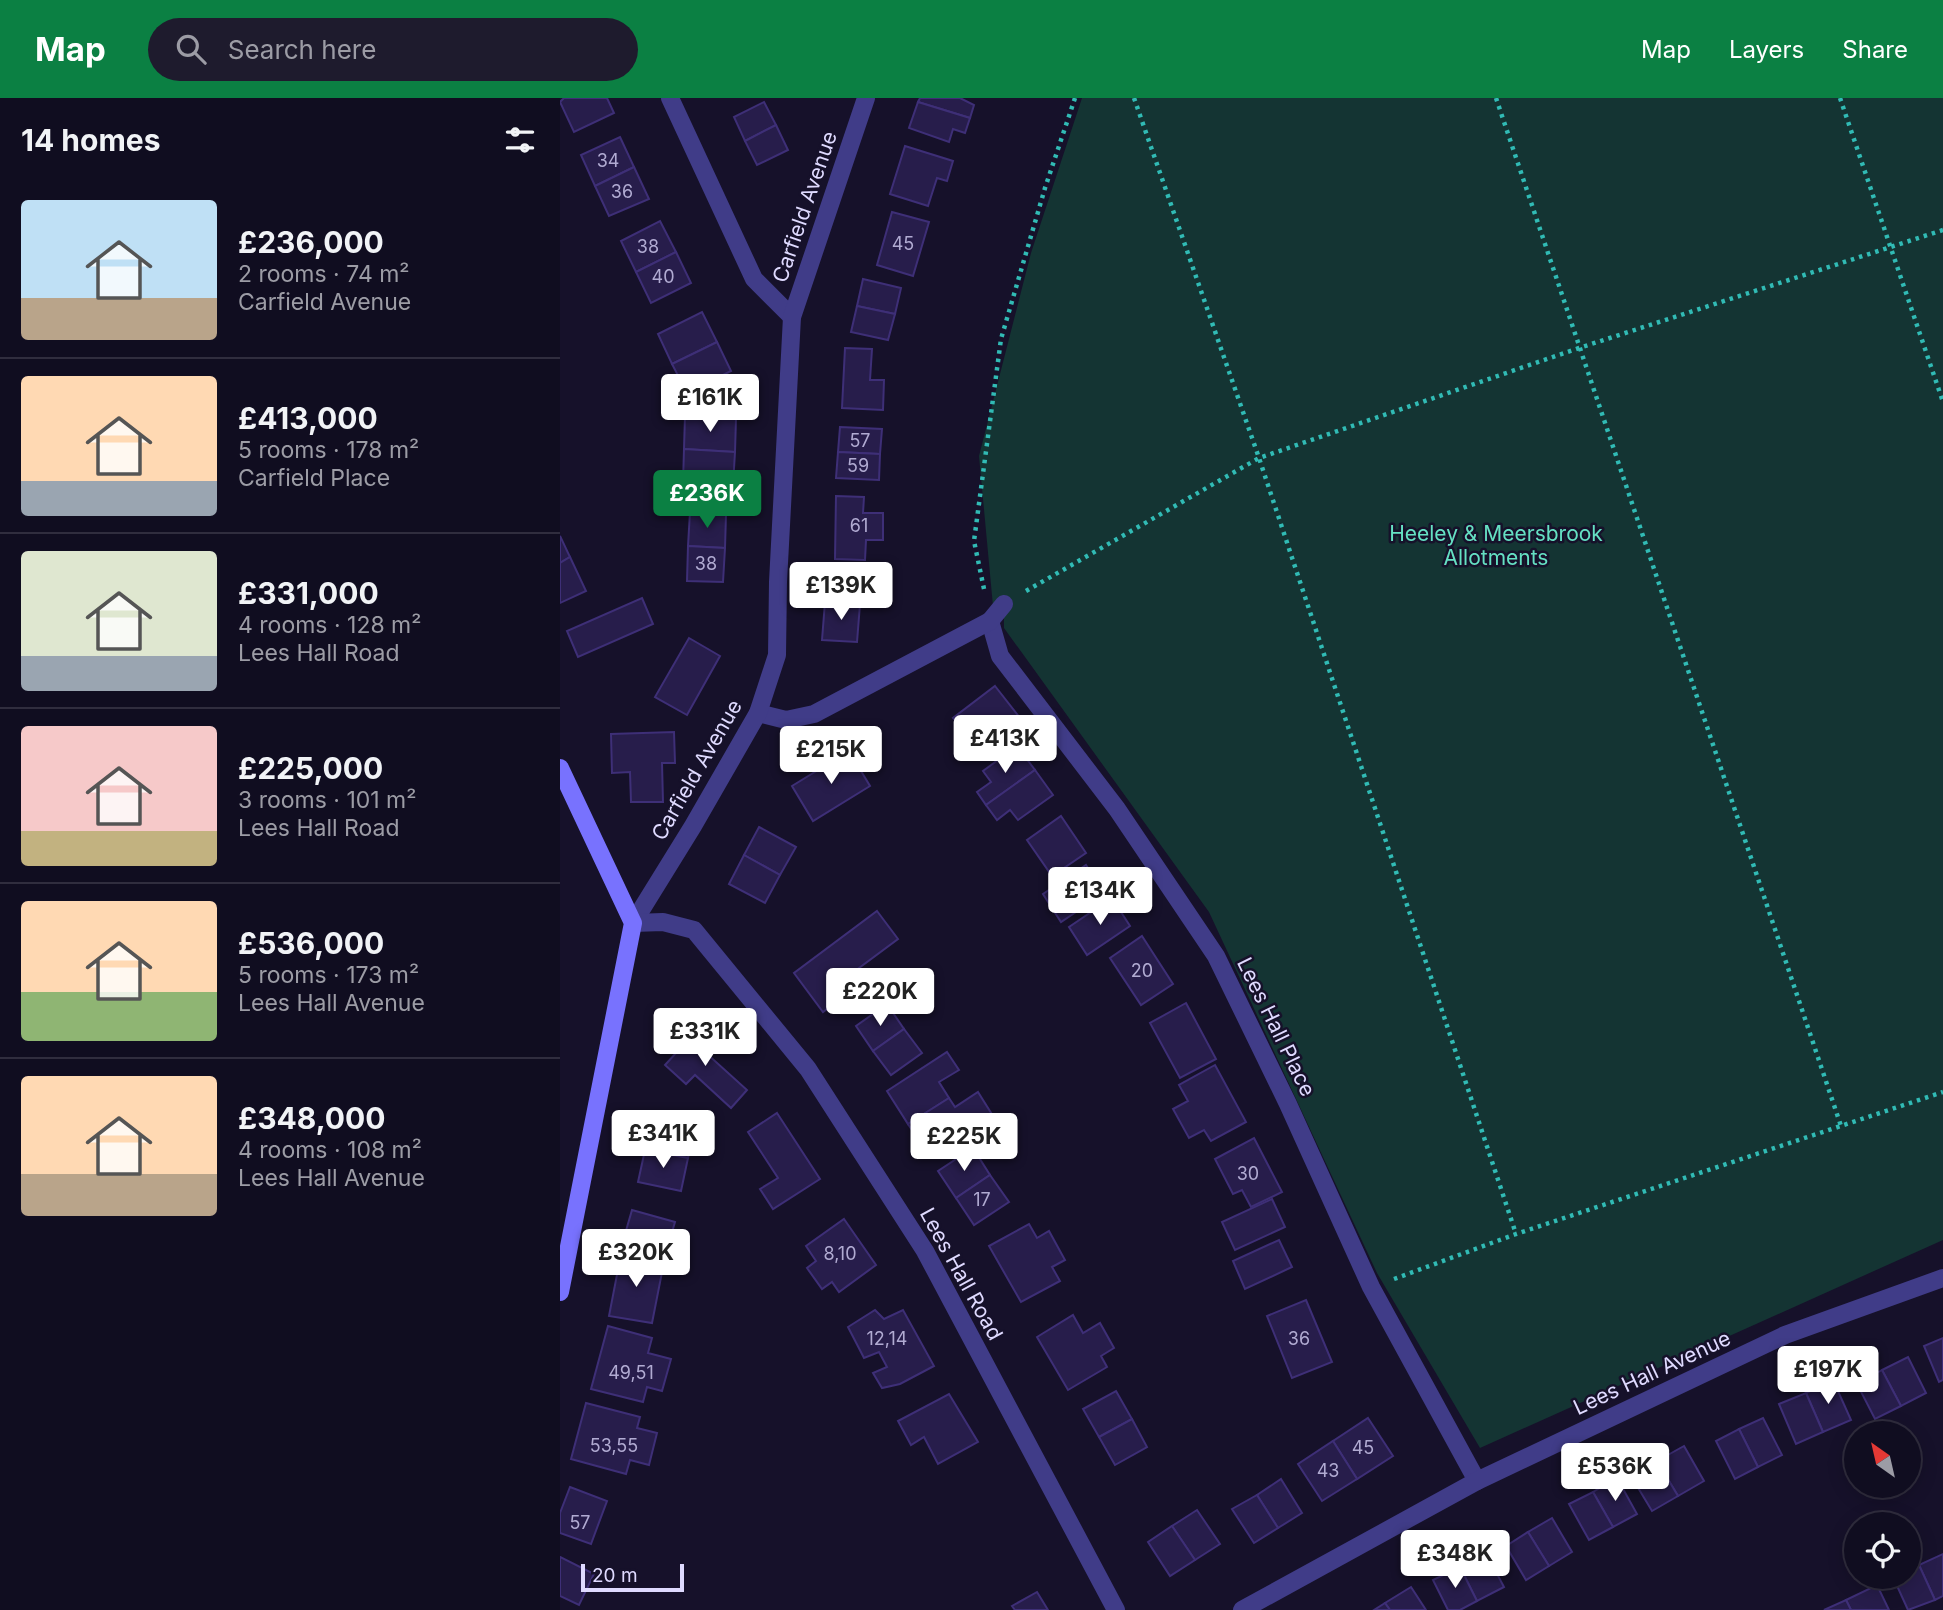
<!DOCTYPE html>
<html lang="en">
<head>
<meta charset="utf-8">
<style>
  :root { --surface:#100d20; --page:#1e1b2d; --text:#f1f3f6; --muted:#9c9ca5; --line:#302d3e; --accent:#0b8043 }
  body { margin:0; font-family:Inter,sans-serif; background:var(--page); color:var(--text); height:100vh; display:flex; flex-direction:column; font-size:26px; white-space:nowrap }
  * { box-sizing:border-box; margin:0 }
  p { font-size:23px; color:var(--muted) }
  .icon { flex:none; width:38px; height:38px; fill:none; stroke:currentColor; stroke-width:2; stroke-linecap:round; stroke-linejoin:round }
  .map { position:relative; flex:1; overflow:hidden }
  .side { display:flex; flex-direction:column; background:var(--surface); width:560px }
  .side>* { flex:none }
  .needle { width:46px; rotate:326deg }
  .tools { position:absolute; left:1284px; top:1323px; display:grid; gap:14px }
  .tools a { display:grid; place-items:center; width:77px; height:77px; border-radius:50%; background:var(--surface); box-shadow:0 4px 18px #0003,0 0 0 2px var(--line); font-size:35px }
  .scale { position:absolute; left:21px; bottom:18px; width:103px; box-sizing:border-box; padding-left:7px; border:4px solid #dfdaff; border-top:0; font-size:19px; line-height:24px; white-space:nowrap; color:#dfdaff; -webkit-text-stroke:5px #16112a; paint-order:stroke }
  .price { position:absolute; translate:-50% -60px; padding:0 16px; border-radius:7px; background:#fff; color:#222; font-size:23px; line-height:46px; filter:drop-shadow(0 2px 4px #0008) }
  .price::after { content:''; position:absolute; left:50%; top:42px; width:21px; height:16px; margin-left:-10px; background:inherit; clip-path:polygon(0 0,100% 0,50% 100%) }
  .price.on { background:var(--accent); color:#fff }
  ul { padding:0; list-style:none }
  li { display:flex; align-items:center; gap:21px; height:175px; padding:0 21px }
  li+li { border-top:2px solid var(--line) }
  li span { display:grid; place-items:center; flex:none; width:196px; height:140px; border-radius:7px; color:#555 }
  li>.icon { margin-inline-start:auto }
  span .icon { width:84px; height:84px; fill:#fffc; stroke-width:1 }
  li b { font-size:30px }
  h2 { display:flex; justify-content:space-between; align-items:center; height:84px; padding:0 21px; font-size:30px }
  header { display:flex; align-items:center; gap:42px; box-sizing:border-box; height:98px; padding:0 35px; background:var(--accent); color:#fff }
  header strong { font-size:33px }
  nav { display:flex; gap:38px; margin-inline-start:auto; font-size:24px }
  .search { width:490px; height:63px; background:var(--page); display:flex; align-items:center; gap:18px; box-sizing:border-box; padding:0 24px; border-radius:38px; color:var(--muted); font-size:26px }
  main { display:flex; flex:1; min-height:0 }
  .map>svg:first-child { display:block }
  .green { fill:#143433 }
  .building { fill:#271d4b; stroke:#3e2f77; stroke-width:2 }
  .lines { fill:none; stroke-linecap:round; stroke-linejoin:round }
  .path { stroke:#31bbb5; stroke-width:4.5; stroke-dasharray:3.5 5; stroke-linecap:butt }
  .lane { stroke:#403c88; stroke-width:18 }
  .street { stroke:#403c88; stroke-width:18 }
  .secondary { stroke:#7872fe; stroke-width:18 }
  .labels { text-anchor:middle; stroke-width:5; stroke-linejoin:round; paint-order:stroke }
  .number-label { font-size:18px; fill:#b1abd2 }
  .street-label { font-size:21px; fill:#dfdaff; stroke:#16112a }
  .park-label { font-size:21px; fill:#65e0c3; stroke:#16112a }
</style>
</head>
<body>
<header>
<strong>Map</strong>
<div class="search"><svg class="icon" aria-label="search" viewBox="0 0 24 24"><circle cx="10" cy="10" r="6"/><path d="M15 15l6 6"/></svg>Search here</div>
<nav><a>Map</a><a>Layers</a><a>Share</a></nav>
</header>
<main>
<section class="side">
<h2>14 homes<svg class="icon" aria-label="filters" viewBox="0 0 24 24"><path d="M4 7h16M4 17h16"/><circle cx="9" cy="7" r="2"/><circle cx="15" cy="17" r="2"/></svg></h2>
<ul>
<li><span style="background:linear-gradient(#bfe0f5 70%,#b9a48a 0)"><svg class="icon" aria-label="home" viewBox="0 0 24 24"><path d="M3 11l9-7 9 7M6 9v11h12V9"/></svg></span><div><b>£236,000</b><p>2 rooms · 74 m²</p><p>Carfield Avenue</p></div></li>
<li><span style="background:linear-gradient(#ffd9b3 75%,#9aa5b1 0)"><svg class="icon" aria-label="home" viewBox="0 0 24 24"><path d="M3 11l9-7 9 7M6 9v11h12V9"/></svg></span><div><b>£413,000</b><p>5 rooms · 178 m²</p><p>Carfield Place</p></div></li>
<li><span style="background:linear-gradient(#dfe7d0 75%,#9aa5b1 0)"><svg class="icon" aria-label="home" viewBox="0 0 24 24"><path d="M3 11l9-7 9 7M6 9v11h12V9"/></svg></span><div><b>£331,000</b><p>4 rooms · 128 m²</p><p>Lees Hall Road</p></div></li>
<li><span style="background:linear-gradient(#f6c9c9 75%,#c2b280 0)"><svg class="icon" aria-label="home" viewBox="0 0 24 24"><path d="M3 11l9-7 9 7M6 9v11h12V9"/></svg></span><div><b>£225,000</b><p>3 rooms · 101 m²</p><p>Lees Hall Road</p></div></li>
<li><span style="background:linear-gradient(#ffd9b3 65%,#8fb573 0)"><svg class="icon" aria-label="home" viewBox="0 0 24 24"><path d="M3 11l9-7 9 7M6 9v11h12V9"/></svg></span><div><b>£536,000</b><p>5 rooms · 173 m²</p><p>Lees Hall Avenue</p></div></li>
<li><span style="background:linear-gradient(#ffd9b3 70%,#b9a48a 0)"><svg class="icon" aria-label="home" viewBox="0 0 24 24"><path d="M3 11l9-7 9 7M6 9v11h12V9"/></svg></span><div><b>£348,000</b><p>4 rooms · 108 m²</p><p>Lees Hall Avenue</p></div></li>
</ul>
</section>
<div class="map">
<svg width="1383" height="1512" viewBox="0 0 1383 1512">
  <rect width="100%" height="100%" fill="#16112a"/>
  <polygon class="green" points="522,0 1383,0 1383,1142 920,1350 817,1175 649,814 444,530 444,506 433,508 419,358 471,155"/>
  <g class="building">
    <polygon points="4,0 47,0 54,15 14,34 0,4"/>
    <polygon points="360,0 400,0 414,7 410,20 358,4"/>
    <polygon points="204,4 216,27 185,43 174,19"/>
    <polygon points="358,4 410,20 405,35 393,31 389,44 349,30"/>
    <polygon points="216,27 228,52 197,67 185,43"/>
    <polygon points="60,39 74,69 35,88 21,57"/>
    <polygon points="345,48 393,63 387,83 377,80 368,108 330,96"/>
    <polygon points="74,69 89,101 49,118 35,88"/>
    <polygon points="332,114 369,124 353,178 317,167"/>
    <polygon points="100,123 116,154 76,174 61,143"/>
    <polygon points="116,154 131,185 91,205 76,174"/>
    <polygon points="303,181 341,190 335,216 297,208"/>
    <polygon points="297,208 335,216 328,242 291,234"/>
    <polygon points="142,214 157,244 112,266 98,236"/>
    <polygon points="157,244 171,273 127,295 112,266"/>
    <polygon points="285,250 312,251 310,282 324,282 323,312 282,310"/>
    <polygon points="125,318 176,320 175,354 124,351"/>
    <polygon points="280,329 322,331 320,356 278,354"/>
    <polygon points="124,351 175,354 173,387 123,385"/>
    <polygon points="278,354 320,356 319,382 276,380"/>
    <polygon points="276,398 304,399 303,415 323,415 323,442 306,442 305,462 275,461"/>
    <polygon points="130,414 166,416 165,450 128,448"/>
    <polygon points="0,438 10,459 0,465"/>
    <polygon points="128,448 165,450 163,484 127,483"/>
    <polygon points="10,459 26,493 0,505 0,465"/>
    <polygon points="267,471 302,473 300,506 265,504"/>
    <polygon points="82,500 93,526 18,559 7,533"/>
    <polygon points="265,504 300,506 297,544 262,542"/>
    <polygon points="129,540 160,558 127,617 95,599"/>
    <polygon points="435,588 464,625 425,657 393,620"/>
    <polygon points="114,634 115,665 102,665 103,704 71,704 70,674 52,675 51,636"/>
    <polygon points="457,648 475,672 426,707 417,694 431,684 423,673"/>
    <polygon points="289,653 310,688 253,723 232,688"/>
    <polygon points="475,672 493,697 458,722 450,712 437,722 426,707"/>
    <polygon points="501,718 526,755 492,778 467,742"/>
    <polygon points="199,729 236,749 220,777 184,757"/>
    <polygon points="184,757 220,777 205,805 169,786"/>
    <polygon points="526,767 544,795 501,824 483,796"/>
    <polygon points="552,800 570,828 527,857 509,829"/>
    <polygon points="317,813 338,841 291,876 299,886 263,914 234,875"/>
    <polygon points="582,838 613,886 581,907 550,860"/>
    <polygon points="626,905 656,961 620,980 590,925"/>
    <polygon points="327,906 344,931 313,953 296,928"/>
    <polygon points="139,930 156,944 146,955 187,992 171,1010 135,977 126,986 105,967"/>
    <polygon points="344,931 362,955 331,977 313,953"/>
    <polygon points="387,954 399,972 379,984 389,1000 348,1026 327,993"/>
    <polygon points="655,967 686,1024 651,1043 644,1032 629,1040 613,1011 628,1003 619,987"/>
    <polygon points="418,994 433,1018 370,1059 348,1026 389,1000 395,1009"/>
    <polygon points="217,1015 260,1081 213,1111 200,1091 218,1080 188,1034"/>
    <polygon points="91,1019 135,1028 128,1060 85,1052"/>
    <polygon points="694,1040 722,1094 691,1109 682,1092 673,1096 655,1061"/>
    <polygon points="413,1050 430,1077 396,1100 378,1073"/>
    <polygon points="85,1052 128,1060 121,1093 78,1084"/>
    <polygon points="430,1077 449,1104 414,1127 396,1100"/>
    <polygon points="712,1101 725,1129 675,1152 662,1124"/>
    <polygon points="72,1112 115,1124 106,1155 63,1143"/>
    <polygon points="284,1121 316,1167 279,1194 272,1184 262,1191 247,1170 256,1163 246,1148"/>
    <polygon points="469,1126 477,1140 489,1133 505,1162 492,1169 500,1183 461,1204 429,1148"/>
    <polygon points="719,1142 732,1169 685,1191 673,1163"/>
    <polygon points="61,1156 104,1164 92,1225 49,1218"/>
    <polygon points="746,1202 772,1264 732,1280 707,1218"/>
    <polygon points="315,1212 324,1221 343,1212 374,1268 340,1286 322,1290 313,1275 327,1269 319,1254 304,1260 288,1229"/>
    <polygon points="513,1217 523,1235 540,1225 554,1250 541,1258 547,1269 508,1292 477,1239"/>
    <polygon points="48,1228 92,1240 88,1255 111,1261 102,1293 87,1289 83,1304 31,1291"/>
    <polygon points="1383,1240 1383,1282 1379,1284 1364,1248"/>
    <polygon points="1348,1259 1366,1295 1341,1308 1322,1272"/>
    <polygon points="1322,1272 1341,1308 1315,1321 1297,1286"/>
    <polygon points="1273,1282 1291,1322 1263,1334 1246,1295"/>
    <polygon points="556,1293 572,1321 539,1339 523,1311"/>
    <polygon points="1246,1295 1263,1334 1236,1346 1219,1306"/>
    <polygon points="389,1296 418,1344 378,1366 364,1339 351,1347 338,1323"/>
    <polygon points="26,1305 80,1319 77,1330 97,1335 89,1367 70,1362 66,1376 11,1361"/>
    <polygon points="808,1320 833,1358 797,1381 773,1343"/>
    <polygon points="1203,1320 1222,1357 1198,1369 1179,1331"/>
    <polygon points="572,1321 587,1349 555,1367 539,1339"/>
    <polygon points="1179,1331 1198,1369 1175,1381 1156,1343"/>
    <polygon points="773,1343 797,1381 762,1403 738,1366"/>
    <polygon points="1124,1348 1144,1383 1118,1398 1097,1363"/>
    <polygon points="1097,1363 1118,1398 1092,1413 1071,1378"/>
    <polygon points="1057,1380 1077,1416 1053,1429 1033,1394"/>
    <polygon points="721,1381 742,1415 718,1430 697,1397"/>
    <polygon points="10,1389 47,1403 31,1446 0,1435 0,1415"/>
    <polygon points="1033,1394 1053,1429 1029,1442 1009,1406"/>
    <polygon points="697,1397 718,1430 694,1445 672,1411"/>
    <polygon points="637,1412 660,1446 635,1462 612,1428"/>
    <polygon points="992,1420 1012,1454 989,1468 968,1434"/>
    <polygon points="612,1428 635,1462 610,1478 588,1444"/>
    <polygon points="968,1434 989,1468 966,1482 946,1448"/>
    <polygon points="926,1455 944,1489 917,1503 900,1469"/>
    <polygon points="1383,1456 1383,1498 1375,1502 1359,1467"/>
    <polygon points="0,1459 34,1476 19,1507 0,1498"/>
    <polygon points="1359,1467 1375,1502 1348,1512 1333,1479 1349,1479 1349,1471"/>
    <polygon points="900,1469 917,1503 900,1512 888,1512 873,1482"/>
    <polygon points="1317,1487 1329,1512 1291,1512 1286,1502"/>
    <polygon points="851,1489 866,1512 830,1512 825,1505"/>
    <polygon points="477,1494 488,1512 455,1512 452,1508"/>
    <polygon points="1286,1502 1291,1512 1264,1512"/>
    <polygon points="825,1505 830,1512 814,1512"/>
  </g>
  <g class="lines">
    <g class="path">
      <polyline points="574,0 699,360 956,1136"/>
      <polyline points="936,0 1281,1028"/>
      <polyline points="1280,0 1383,304"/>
      <polyline points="424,491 414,443 441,241 485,90 515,0"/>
      <polyline points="466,493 699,360 1019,250 1383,132"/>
      <polyline points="834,1181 956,1136 1383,994"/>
    </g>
    <polyline class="lane" points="430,523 440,558 557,711 656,858 728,1006 811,1189 917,1383"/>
    <g class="street">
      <polyline points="110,0 194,181 232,219"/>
      <polyline points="198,615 226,622 254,616 430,523 444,506"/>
      <polyline points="73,825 133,728 198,615 217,557 218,484 232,219 306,0"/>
      <polyline points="73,825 103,824 134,832 248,971 365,1153 556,1512"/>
      <polyline points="682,1512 917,1383 1225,1237 1383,1180"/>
    </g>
    <polyline class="secondary" points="0,670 73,825 0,1194"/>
  </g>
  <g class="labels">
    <g class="number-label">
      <text x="48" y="69">34</text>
      <text x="62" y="100">36</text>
      <text x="343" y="152">45</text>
      <text x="88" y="155">38</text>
      <text x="103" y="185">40</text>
      <text x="300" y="349">57</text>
      <text x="298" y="374">59</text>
      <text x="299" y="434">61</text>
      <text x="146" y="472">38</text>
      <text x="582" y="879">20</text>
      <text x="688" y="1082">30</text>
      <text x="422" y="1108">17</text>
      <text x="280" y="1162">8,10</text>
      <text x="327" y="1247">12,14</text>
      <text x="739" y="1247">36</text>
      <text x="71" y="1281">49,51</text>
      <text x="54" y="1354">53,55</text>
      <text x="803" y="1356">45</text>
      <text x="768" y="1379">43</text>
      <text x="20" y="1431">57</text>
    </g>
    <g class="street-label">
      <text transform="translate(245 109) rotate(-71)" y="7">Carfield Avenue</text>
      <text transform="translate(137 672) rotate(-60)" y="7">Carfield Avenue</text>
      <text transform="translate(716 929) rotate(64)" y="7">Lees Hall Place</text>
      <text transform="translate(401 1176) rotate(61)" y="7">Lees Hall Road</text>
      <text transform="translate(1092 1275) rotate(-25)" y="7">Lees Hall Avenue</text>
    </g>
    <g class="park-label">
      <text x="936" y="443">Heeley &amp; Meersbrook<tspan x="936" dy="24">Allotments</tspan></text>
    </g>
  </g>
</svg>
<div class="tools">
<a><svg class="needle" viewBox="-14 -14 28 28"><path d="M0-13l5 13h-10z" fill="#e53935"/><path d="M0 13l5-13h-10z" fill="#9c9ca5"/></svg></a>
<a><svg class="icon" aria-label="locate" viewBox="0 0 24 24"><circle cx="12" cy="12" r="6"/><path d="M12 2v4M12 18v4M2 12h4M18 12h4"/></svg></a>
</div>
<div class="scale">20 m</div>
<b class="price" style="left:150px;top:336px">£161K</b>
<b class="price on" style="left:147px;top:432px">£236K</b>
<b class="price" style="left:281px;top:524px">£139K</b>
<b class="price" style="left:445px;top:677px">£413K</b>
<b class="price" style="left:271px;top:688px">£215K</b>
<b class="price" style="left:540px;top:829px">£134K</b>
<b class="price" style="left:320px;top:930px">£220K</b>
<b class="price" style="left:145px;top:970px">£331K</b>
<b class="price" style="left:103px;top:1072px">£341K</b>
<b class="price" style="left:404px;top:1075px">£225K</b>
<b class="price" style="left:76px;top:1191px">£320K</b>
<b class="price" style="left:1268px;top:1308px">£197K</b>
<b class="price" style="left:1055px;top:1405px">£536K</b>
<b class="price" style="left:895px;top:1492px">£348K</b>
</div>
</main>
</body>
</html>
